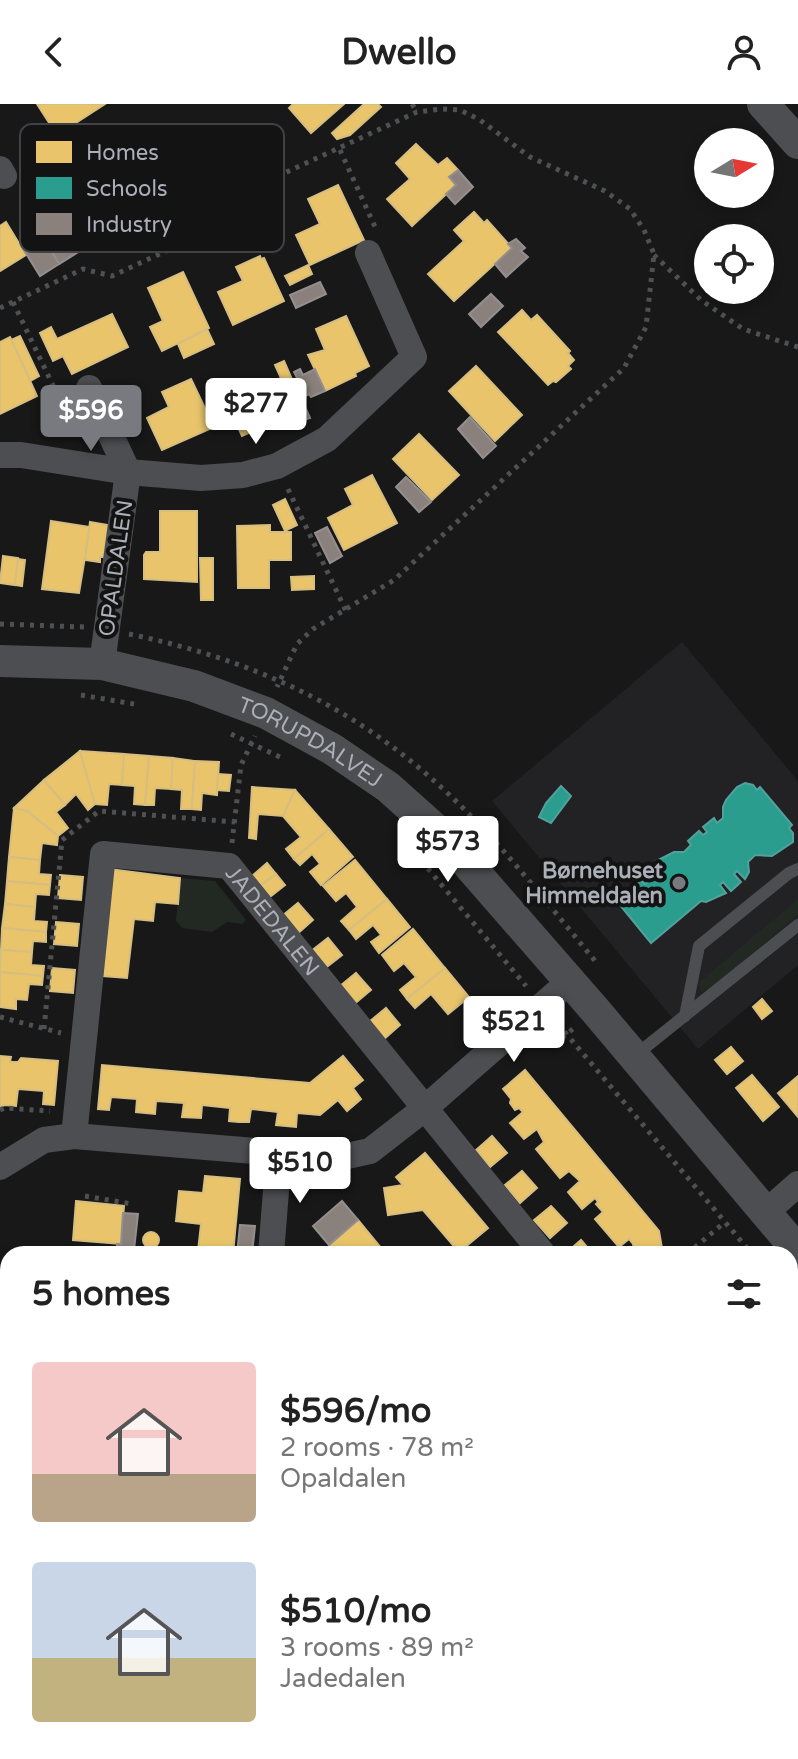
<!DOCTYPE html>
<html lang="en">
<head>
<meta charset="utf-8">
<style>
  :root { --surface:#fff; --page:#f6f6f6; --text:#222; --muted:#767676; --accent:#787a80 }
  body { margin:0; font-family:"Varela Round",sans-serif; background:var(--page); color:var(--text); height:100vh; display:flex; flex-direction:column; font-size:30px; white-space:nowrap }
  * { box-sizing:border-box; margin:0 }
  p { font-size:26px; color:var(--muted) }
  .icon { flex:none; width:44px; height:44px; fill:none; stroke:currentColor; stroke-width:2; stroke-linecap:round; stroke-linejoin:round }
  .map { position:relative; flex:1; overflow:hidden }
  .sheet { position:absolute; left:0px; top:1142px; width:798px; height:514px; display:flex; flex-direction:column; background:var(--surface); border-radius:24px 24px 0 0; box-shadow:0 4px 12px #0003 }
  .sheet>* { flex:none }
  .needle { width:52px; rotate:80deg }
  .tools { position:absolute; left:694px; top:24px; display:grid; gap:16px }
  .tools a { display:grid; place-items:center; width:80px; height:80px; border-radius:50%; background:var(--surface); box-shadow:0 4px 12px #0003; font-size:40px }
  .price { position:absolute; translate:-50% -68px; padding:0 18px; border-radius:8px; background:#fff; color:#222; font-size:26px; line-height:52px; filter:drop-shadow(0 2px 4px #0008) }
  .price::after { content:''; position:absolute; left:50%; top:48px; width:24px; height:18px; margin-left:-12px; background:inherit; clip-path:polygon(0 0,100% 0,50% 100%) }
  .price.active { background:var(--accent); color:#fff }
  ul { padding:0; list-style:none }
  li { display:flex; align-items:center; gap:24px; height:200px; padding:0 32px }
  li span { display:grid; place-items:center; flex:none; width:224px; height:160px; border-radius:8px; color:#555 }
  li>.icon { margin-inline-start:auto }
  span .icon { width:96px; height:96px; fill:#fffc; stroke-width:1 }
  li b { font-size:34px }
  h2 { display:flex; justify-content:space-between; align-items:center; height:96px; padding:0 32px; font-size:34px }
  header { display:flex; justify-content:space-between; align-items:center; height:104px; padding:0 32px; background:var(--surface); font-size:36px; font-weight:700 }
  .map>svg:first-child { display:block }
  .built { fill:#222224 }
  .green { fill:#222923 }
  .homes { fill:#e9c46a; stroke:#d6be81; stroke-width:2 }
  .schools { fill:#2a9d8f; stroke:#51a29b; stroke-width:2 }
  .industry { fill:#8a817c; stroke:#948f8e; stroke-width:2 }
  .lines { fill:none; stroke-linecap:round; stroke-linejoin:round }
  .path { stroke:#4e5052; stroke-width:5; stroke-dasharray:4 6; stroke-linecap:butt }
  .service { stroke:#4d4e51; stroke-width:12 }
  .minor { stroke:#4d4e51; stroke-width:26 }
  .tertiary { stroke:#4d4e51; stroke-width:32 }
  .poi-dot { fill:#787a80; stroke:#131314; stroke-width:3 }
  .labels { text-anchor:middle; stroke-width:8; stroke-linejoin:round; paint-order:stroke }
  .street-label { font-size:22px; fill:#abafb8; stroke:#131314 }
  .poi-label { font-size:22px; font-weight:bold; fill:#abafb8; stroke:#131314; text-anchor:end }
  .key { fill:#131314; stroke:#414245; stroke-width:2 }
  .key-label { font-size:22px; fill:#abafb8 }
</style>
</head>
<body>
<header><svg class="icon" aria-label="back" viewBox="0 0 24 24"><path d="M15 5l-7 7 7 7"/></svg>Dwello<svg class="icon" aria-label="person" viewBox="0 0 24 24"><circle cx="12" cy="8" r="4"/><path d="M4 21q1-7 8-7t8 7"/></svg></header>
<div class="map">
<svg width="798" height="1655" viewBox="0 0 798 1655">
  <rect width="100%" height="100%" fill="#181819"/>
  <polygon class="built" points="682,538 798,677 798,861 698,945 492,697"/>
  <g class="green">
    <polygon points="180,774 215,777 246,816 242,820 227,818 212,828 182,824 176,817"/>
    <polygon points="798,795 798,810 713,883 701,888 698,879"/>
    <polygon points="798,1240 798,1450 790,1453 790,1246"/>
    <polygon points="0,1404 8,1405 8,1648 686,1648 687,1655 0,1655"/>
  </g>
  <g class="homes">
    <polygon points="37,0 105,0 57,31"/>
    <polygon points="293,0 344,0 311,29 289,4"/>
    <polygon points="364,0 378,0 381,3 350,31 337,35 332,29"/>
    <polygon points="416,40 438,61 447,54 458,66 449,73 456,81 412,122 387,95 410,75 396,59"/>
    <polygon points="338,81 364,136 310,161 296,131 320,120 308,95"/>
    <polygon points="474,108 484,119 487,116 512,144 454,197 428,170 464,137 454,126"/>
    <polygon points="6,118 26,151 0,167 0,122"/>
    <polygon points="260,152 261,155 264,154 284,197 233,221 218,188 243,177 236,163"/>
    <polygon points="308,161 312,170 290,181 285,172"/>
    <polygon points="183,168 209,224 162,247 150,223 163,217 148,184"/>
    <polygon points="522,206 531,216 537,211 570,247 568,249 574,256 568,262 571,265 556,278 553,277 548,281 498,228"/>
    <polygon points="112,210 128,243 72,270 63,252 53,257 40,229 51,223 57,235"/>
    <polygon points="346,212 369,262 355,269 356,272 325,287 308,251 325,246 316,225"/>
    <polygon points="207,225 214,240 184,254 178,240"/>
    <polygon points="20,232 39,272 30,277 11,236"/>
    <polygon points="10,233 37,292 0,310 0,238"/>
    <polygon points="284,257 294,280 286,284 297,307 242,332 227,299 281,274 275,261"/>
    <polygon points="476,262 522,311 495,337 449,287"/>
    <polygon points="191,275 214,323 162,346 147,314 169,303 162,288"/>
    <polygon points="419,330 459,371 432,396 393,355"/>
    <polygon points="372,371 397,419 344,446 328,414 353,401 345,385"/>
    <polygon points="285,395 297,421 285,427 273,401"/>
    <polygon points="160,407 197,407 197,478 144,475 144,451 146,448 160,448"/>
    <polygon points="51,417 90,423 79,489 42,485"/>
    <polygon points="90,418 108,421 104,453 100,453 100,458 85,456"/>
    <polygon points="270,421 270,428 291,428 291,456 269,456 269,484 238,484 237,422"/>
    <polygon points="3,452 18,454 15,481 0,479"/>
    <polygon points="200,454 213,454 213,496 201,496"/>
    <polygon points="18,455 25,456 22,482 15,481"/>
    <polygon points="314,472 314,485 292,486 291,473"/>
    <polygon points="80,647 95,700 88,706 76,690 65,701 44,676"/>
    <polygon points="80,647 124,650 122,681 109,680 107,701 95,700"/>
    <polygon points="124,650 149,652 145,701 134,700 135,682 122,681"/>
    <polygon points="149,652 173,654 171,685 155,684 154,701 145,701"/>
    <polygon points="173,654 195,657 192,705 181,705 182,686 171,685"/>
    <polygon points="195,657 219,658 217,691 202,689 201,706 192,705"/>
    <polygon points="218,670 231,671 229,687 217,686"/>
    <polygon points="44,676 65,701 56,708 68,724 58,732 27,707 14,704"/>
    <polygon points="252,683 295,686 283,712 258,710 256,735 249,734"/>
    <polygon points="295,686 329,725 294,755 286,745 301,733 283,712"/>
    <polygon points="14,704 27,707 58,732 57,741 42,739 40,756 9,753"/>
    <polygon points="329,725 353,753 321,781 310,768 320,760 312,750 300,761 294,755"/>
    <polygon points="9,753 40,756 39,770 51,771 50,781 7,777"/>
    <polygon points="355,756 387,795 349,826 341,817 357,803 346,789 336,797 323,782"/>
    <polygon points="267,759 276,770 260,782 252,772"/>
    <polygon points="109,765 180,774 178,800 155,798 153,817 134,815 127,874 103,872"/>
    <polygon points="276,770 285,781 270,793 260,782"/>
    <polygon points="60,771 83,773 81,796 58,794"/>
    <polygon points="7,777 50,781 49,791 36,790 35,803 5,800"/>
    <polygon points="387,795 410,823 379,849 371,838 381,831 373,821 356,835 349,826"/>
    <polygon points="298,799 313,816 296,831 281,813"/>
    <polygon points="5,800 35,803 34,817 47,818 46,828 2,824"/>
    <polygon points="56,818 79,820 77,842 54,840"/>
    <polygon points="2,824 46,828 46,838 33,837 32,848 1,846"/>
    <polygon points="413,825 445,864 407,895 400,886 416,873 404,859 394,867 382,851"/>
    <polygon points="328,834 342,851 324,865 310,848"/>
    <polygon points="1,846 32,848 31,861 44,862 43,872 0,868"/>
    <polygon points="52,864 75,866 73,889 50,887"/>
    <polygon points="445,864 469,893 448,910 431,890 415,904 407,895"/>
    <polygon points="0,868 43,872 42,881 29,880 27,896 16,895 16,905 0,903"/>
    <polygon points="356,869 371,886 353,901 339,883"/>
    <polygon points="762,895 772,907 762,915 753,903"/>
    <polygon points="386,904 400,921 383,936 369,918"/>
    <polygon points="731,943 743,957 727,970 715,956"/>
    <polygon points="0,952 11,953 10,958 18,958 21,954 58,957 54,1001 43,1000 44,987 18,985 16,1002 4,1001 0,1004"/>
    <polygon points="343,952 363,976 353,984 361,995 347,1007 338,996 320,1011 297,1009 296,1023 276,1021 278,1008 251,1005 249,1018 239,1018 229,1017 230,1004 202,1001 201,1014 182,1013 184,999 156,997 155,1010 136,1008 137,995 111,993 109,1006 98,1005 102,961 310,979"/>
    <polygon points="525,966 659,1127 663,1150 635,1150 633,1140 629,1135 619,1143 595,1115 603,1108 596,1100 598,1098 595,1094 582,1105 568,1088 580,1077 569,1067 560,1074 536,1045 544,1038 537,1025 524,1035 510,1019 523,1008 519,1004 515,1006 510,999 511,995 503,985"/>
    <polygon points="752,971 779,1003 763,1017 736,984"/>
    <polygon points="798,972 798,1013 778,989"/>
    <polygon points="492,1032 507,1049 490,1063 476,1046"/>
    <polygon points="425,1049 488,1124 459,1148 423,1106 388,1111 384,1084 403,1081 396,1073"/>
    <polygon points="522,1067 537,1084 520,1099 505,1081"/>
    <polygon points="205,1072 240,1075 233,1150 198,1147 201,1120 176,1117 179,1087 203,1089"/>
    <polygon points="76,1097 124,1102 121,1140 73,1136"/>
    <polygon points="551,1102 567,1119 550,1134 534,1116"/>
    <polygon points="358,1116 386,1150 336,1150 329,1141"/>
    <circle cx="151" cy="1136" r="8"/>
    <polygon points="581,1136 593,1150 565,1150"/>
    <polygon points="790,1523 798,1524 798,1573 790,1571"/>
  </g>
  <g class="schools">
    <polygon points="745,679 753,681 757,686 760,683 792,721 789,724 793,729 793,738 772,752 755,751 748,758 749,768 745,775 737,767 734,770 741,778 731,787 723,778 720,781 726,789 706,798 701,797 651,839 620,801 622,799 618,795 627,788 630,793 634,789 631,785 641,776 645,780 649,777 646,770 652,761 658,769 663,765 656,757 674,748 684,748 691,741 688,737 699,727 703,731 707,728 703,723 714,714 717,719 723,714 723,703 726,696 737,683"/>
    <polygon points="561,682 571,692 551,719 539,713 546,699"/>
  </g>
  <g class="industry">
    <polygon points="458,66 473,83 455,100 446,90 456,81 449,73"/>
    <polygon points="63,118 80,147 59,160 42,131"/>
    <polygon points="42,131 59,160 40,172 22,143"/>
    <polygon points="516,135 525,144 521,147 528,153 506,173 495,160 512,144 508,140"/>
    <polygon points="320,178 326,190 296,204 290,191"/>
    <polygon points="491,190 503,202 481,223 469,210"/>
    <polygon points="300,265 303,271 315,265 325,287 311,293 309,290 306,292 294,268"/>
    <polygon points="298,287 310,314 299,318 289,291"/>
    <polygon points="470,313 496,342 483,354 458,325"/>
    <polygon points="406,373 431,398 419,408 396,383"/>
    <polygon points="327,423 342,452 330,459 315,429"/>
    <polygon points="342,1097 358,1116 329,1141 313,1122"/>
    <polygon points="123,1109 138,1110 134,1146 117,1144 117,1140 121,1140"/>
    <polygon points="240,1121 255,1122 252,1150 237,1150"/>
    <polygon points="790,1600 798,1601 794,1630 790,1629"/>
  </g>
  <g class="lines">
    <g class="path">
      <polyline points="412,0 417,8"/>
      <polyline points="340,46 376,125"/>
      <polyline points="654,151 701,196 743,225 798,243"/>
      <polyline points="13,198 58,292 68,290"/>
      <polyline points="0,204 83,165 112,172 246,110 265,78 417,8 442,5 460,6 480,16 530,53 605,87 630,105 644,126 654,150 646,223 624,264 394,476 313,525 297,540 277,583"/>
      <polyline points="288,385 346,507"/>
      <polyline points="0,520 84,523"/>
      <path d="M129,530C249,555 351,600 442,684C499,736 547,799 596,858"/>
      <polyline points="81,591 134,600"/>
      <polyline points="231,630 284,655"/>
      <polyline points="232,739 241,661 255,632"/>
      <polyline points="415,749 526,882"/>
      <polyline points="0,913 61,929"/>
      <polyline points="558,920 752,1150"/>
      <polyline points="44,925 62,736 99,707 235,718"/>
      <polyline points="562,934 575,923"/>
      <polyline points="0,1006 4,1004 50,1007"/>
      <polyline points="85,1092 132,1100"/>
      <polyline points="687,1150 725,1118"/>
      <polyline points="790,1196 798,1205"/>
      <polyline points="0,1245 8,1249"/>
      <polyline points="0,1332 8,1312"/>
      <polyline points="0,1398 8,1399"/>
    </g>
    <g class="service">
      <polyline points="685,912 699,842 789,769 798,765"/>
      <polyline points="637,950 798,821"/>
    </g>
    <g class="minor">
      <polyline points="0,65 4,72"/>
      <polyline points="89,284 128,368 102,560"/>
      <polyline points="0,351 21,351 128,368 201,374 243,371 277,362 327,335 414,253 368,149"/>
      <path id="s1" d="M74,1032L103,750L229,762L543,1150"/>
      <polyline points="0,1063 44,1036 74,1032 338,1054 370,1047 424,1005 570,877"/>
      <polyline points="766,1108 798,1080"/>
      <polyline points="271,1150 279,1049"/>
    </g>
    <g class="tertiary">
      <polyline points="763,0 798,39"/>
      <path id="s2" d="M0,557L102,560L194,582L266,609L332,645L388,683L445,734L595,906L798,1147"/>
    </g>
  </g>
  <circle class="poi-dot" cx="679" cy="779" r="8"/>
  <g class="labels">
    <g class="street-label">
      <text transform="translate(115 464) rotate(-82)" y="8">OPALDALEN</text>
      <text dy="8" stroke="none"><textPath href="#s2" startOffset="326">TORUPDALVEJ</textPath></text>
      <text dy="8" stroke="none"><textPath href="#s1" startOffset="480">JADEDALEN</textPath></text>
    </g>
    <g class="poi-label">
      <text x="663" y="774">Børnehuset<tspan x="663" dy="25">Himmeldalen</tspan></text>
    </g>
  </g>
  <rect x="20" y="20" width="264" height="128" rx="12" class="key"/>
  <rect x="36" y="37" width="36" height="22" fill="#e9c46a"/>
  <rect x="36" y="73" width="36" height="22" fill="#2a9d8f"/>
  <rect x="36" y="109" width="36" height="22" fill="#8a817c"/>
  <g class="key-label">
    <text x="86" y="56">Homes</text>
    <text x="86" y="92">Schools</text>
    <text x="86" y="128">Industry</text>
  </g>
</svg>
<div class="tools">
<a><svg class="needle" viewBox="-14 -14 28 28"><path d="M0-13l5 13h-10z" fill="#e53935"/><path d="M0 13l5-13h-10z" fill="#767676"/></svg></a>
<a><svg class="icon" aria-label="locate" viewBox="0 0 24 24"><circle cx="12" cy="12" r="6"/><path d="M12 2v4M12 18v4M2 12h4M18 12h4"/></svg></a>
</div>
<b class="price" style="left:256px;top:342px">$277</b>
<b class="price active" style="left:91px;top:349px">$596</b>
<b class="price" style="left:448px;top:780px">$573</b>
<b class="price" style="left:514px;top:960px">$521</b>
<b class="price" style="left:300px;top:1101px">$510</b>
<section class="sheet">
<h2>5 homes<svg class="icon" aria-label="filters" viewBox="0 0 24 24"><path d="M4 7h16M4 17h16"/><circle cx="9" cy="7" r="2"/><circle cx="15" cy="17" r="2"/></svg></h2>
<ul>
<li><span style="background:linear-gradient(#f6c9c9 70%,#b9a48a 0)"><svg class="icon" aria-label="home" viewBox="0 0 24 24"><path d="M3 11l9-7 9 7M6 9v11h12V9"/></svg></span><div><b>$596/mo</b><p>2 rooms · 78 m²</p><p>Opaldalen</p></div></li>
<li><span style="background:linear-gradient(#c9d6e8 60%,#c2b280 0)"><svg class="icon" aria-label="home" viewBox="0 0 24 24"><path d="M3 11l9-7 9 7M6 9v11h12V9"/></svg></span><div><b>$510/mo</b><p>3 rooms · 89 m²</p><p>Jadedalen</p></div></li>
</ul>
</section>
</div>
</body>
</html>
